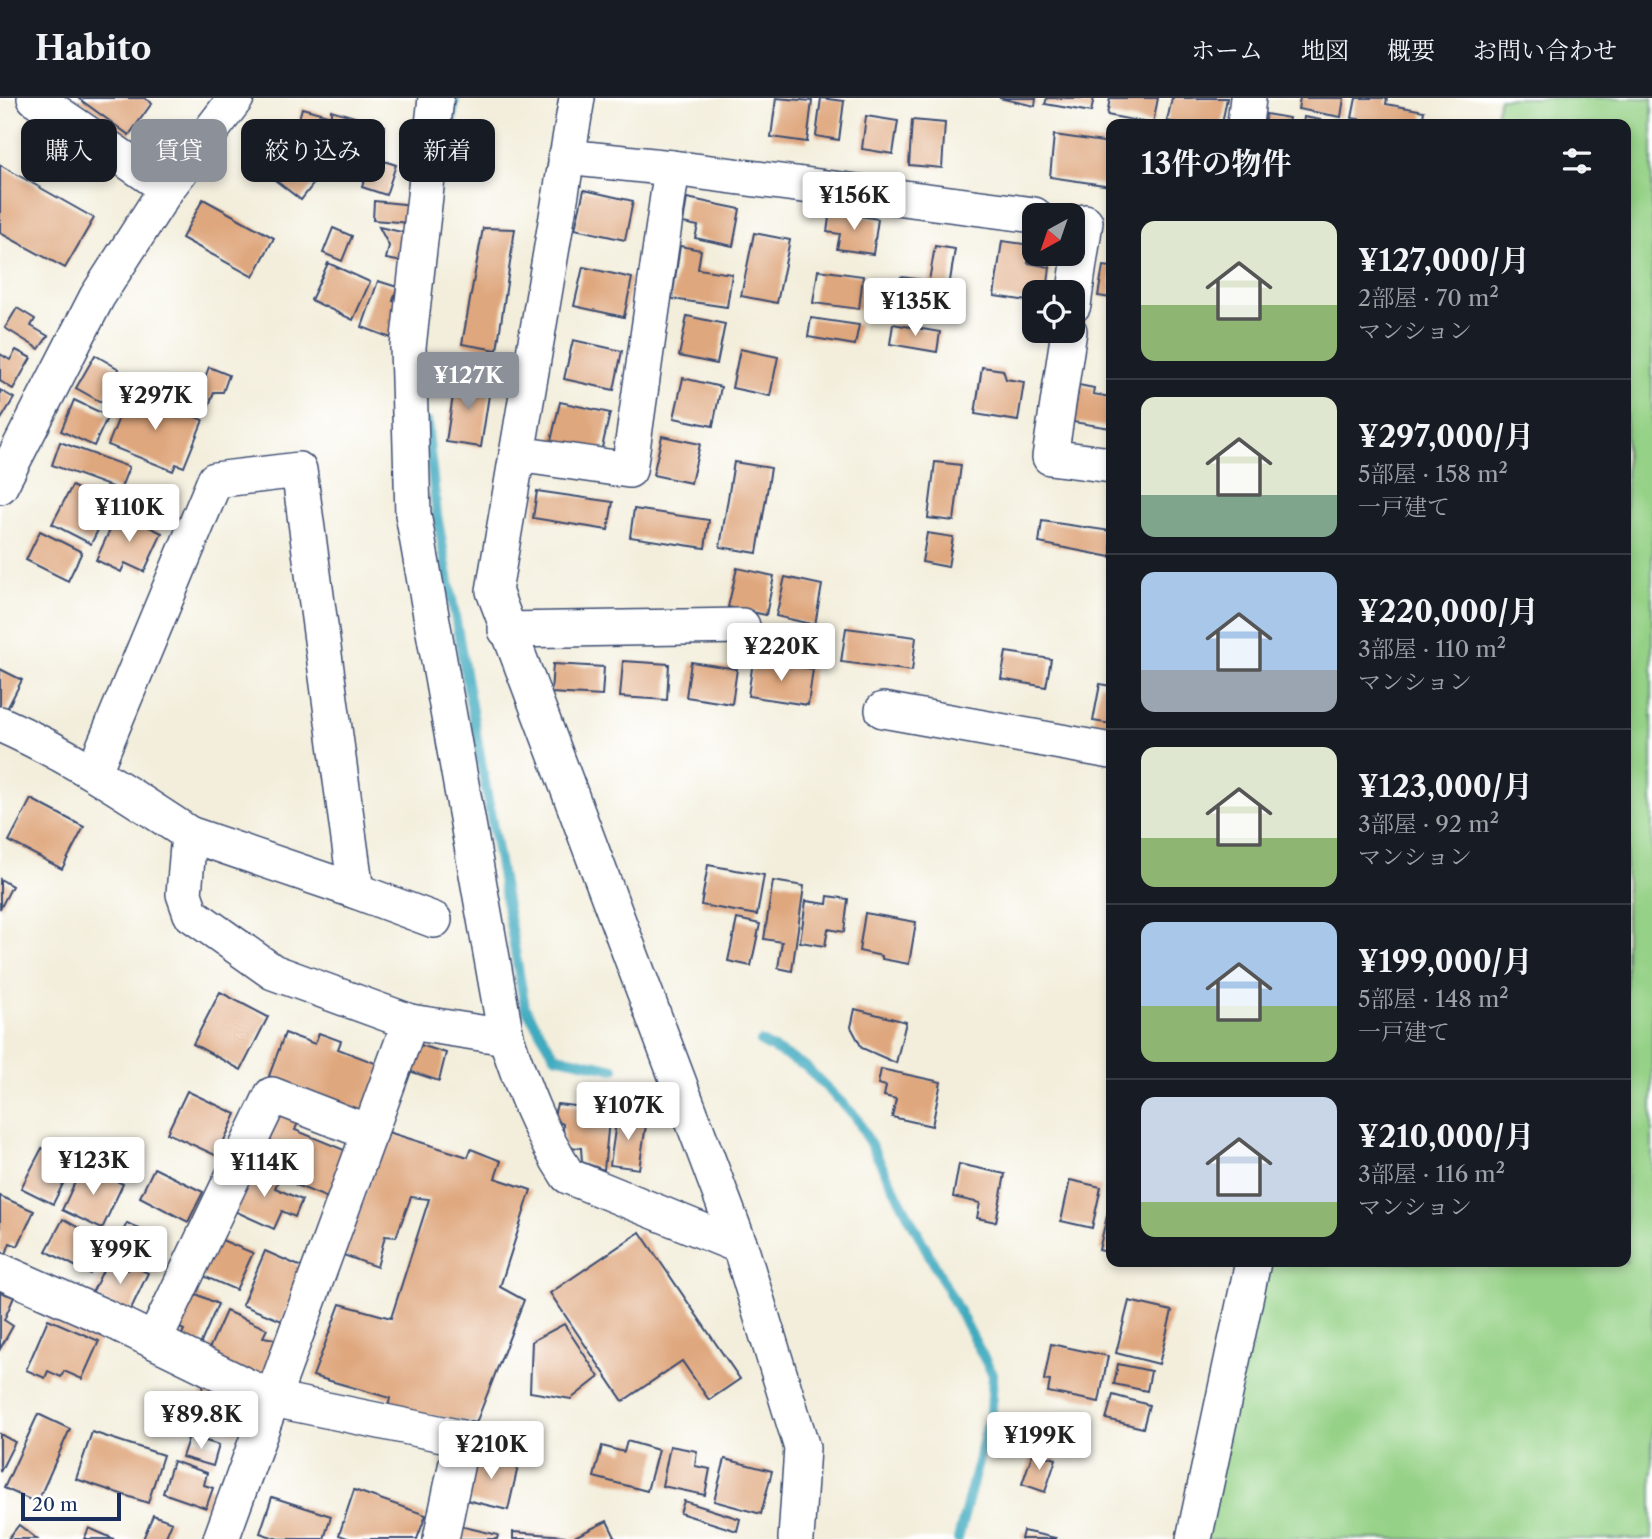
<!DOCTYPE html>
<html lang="ja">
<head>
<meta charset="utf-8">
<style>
  :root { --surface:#171b24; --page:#242831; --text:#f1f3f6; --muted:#9ea1a6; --line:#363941; --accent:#8c9099 }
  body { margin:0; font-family:"Libre Caslon Text","Noto Serif JP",serif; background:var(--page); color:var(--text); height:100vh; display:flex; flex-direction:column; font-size:26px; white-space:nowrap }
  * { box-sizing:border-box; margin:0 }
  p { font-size:23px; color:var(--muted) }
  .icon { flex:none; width:38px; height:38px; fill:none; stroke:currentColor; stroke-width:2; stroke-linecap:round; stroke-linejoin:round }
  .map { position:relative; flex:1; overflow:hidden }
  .sheet { position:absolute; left:1106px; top:21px; width:525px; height:1148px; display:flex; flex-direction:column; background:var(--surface); border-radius:14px; box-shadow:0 4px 10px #0003 }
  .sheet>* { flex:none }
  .banner { position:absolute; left:21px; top:21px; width:665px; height:63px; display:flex; gap:14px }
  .needle { width:46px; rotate:220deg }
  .tools { position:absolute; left:1022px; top:105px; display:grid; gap:14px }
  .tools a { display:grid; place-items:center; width:63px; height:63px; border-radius:14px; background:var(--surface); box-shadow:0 4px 10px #0003; font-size:35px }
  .scale { position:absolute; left:21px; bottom:18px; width:100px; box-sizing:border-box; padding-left:7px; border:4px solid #1b2f5e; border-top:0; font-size:19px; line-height:24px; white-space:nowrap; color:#1b2f5e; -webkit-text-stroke:5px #fff; paint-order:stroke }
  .price { position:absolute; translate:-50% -60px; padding:0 16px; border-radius:7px; background:#fff; color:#222; font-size:23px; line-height:46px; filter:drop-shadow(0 2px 4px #0008) }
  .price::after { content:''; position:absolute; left:50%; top:42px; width:21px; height:16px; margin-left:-10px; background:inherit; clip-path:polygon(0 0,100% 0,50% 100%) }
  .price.selected { background:var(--accent); color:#fff }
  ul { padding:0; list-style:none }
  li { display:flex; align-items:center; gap:21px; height:175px; padding:0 35px }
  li+li { border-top:2px solid var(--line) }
  li span { display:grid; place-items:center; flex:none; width:196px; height:140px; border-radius:14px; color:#555 }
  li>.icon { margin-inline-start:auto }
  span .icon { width:84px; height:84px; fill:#fffc; stroke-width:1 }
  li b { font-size:30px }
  h2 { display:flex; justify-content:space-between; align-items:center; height:84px; padding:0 35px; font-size:30px }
  .chip { padding:0 24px; border-radius:14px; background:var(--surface); box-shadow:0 4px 10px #0003; font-size:24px; line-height:63px }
  .chip.selected { background:var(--accent); color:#fff }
  header { display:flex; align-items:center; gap:42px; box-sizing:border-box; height:98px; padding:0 35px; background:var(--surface); border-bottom:2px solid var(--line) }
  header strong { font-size:33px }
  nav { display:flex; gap:38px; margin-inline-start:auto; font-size:24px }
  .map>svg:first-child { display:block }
  .green { fill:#95d186; stroke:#588072; stroke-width:2 }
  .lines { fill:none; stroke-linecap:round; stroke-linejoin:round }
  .stream { stroke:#3faabf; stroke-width:10 }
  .building { fill:#dfa77e }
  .minor-casing { stroke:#3b4c71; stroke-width:38 }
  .minor { stroke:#fff; stroke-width:35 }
</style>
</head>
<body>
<header>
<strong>Habito</strong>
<nav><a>ホーム</a><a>地図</a><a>概要</a><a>お問い合わせ</a></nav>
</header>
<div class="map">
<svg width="1652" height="1441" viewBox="0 0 1652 1441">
  <rect width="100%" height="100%" fill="#fff"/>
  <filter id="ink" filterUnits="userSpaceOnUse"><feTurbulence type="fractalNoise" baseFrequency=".0143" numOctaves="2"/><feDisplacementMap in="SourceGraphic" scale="14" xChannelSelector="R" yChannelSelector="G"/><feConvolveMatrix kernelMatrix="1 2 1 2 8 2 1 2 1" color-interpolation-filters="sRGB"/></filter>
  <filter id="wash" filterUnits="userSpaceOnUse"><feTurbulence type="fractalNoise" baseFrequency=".00686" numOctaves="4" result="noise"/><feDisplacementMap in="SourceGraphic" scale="28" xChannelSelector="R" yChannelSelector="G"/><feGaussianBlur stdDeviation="1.57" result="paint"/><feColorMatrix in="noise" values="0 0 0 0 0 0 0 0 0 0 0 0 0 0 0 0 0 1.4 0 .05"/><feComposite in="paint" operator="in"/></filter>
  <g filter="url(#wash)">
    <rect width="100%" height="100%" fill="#f3eedb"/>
    <polygon class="green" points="1499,0 1652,0 1652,1441 1200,1441 1253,1164 1626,1164 1626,26 1495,26"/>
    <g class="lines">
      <g class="stream">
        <polyline points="444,81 455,0"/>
        <polyline points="427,325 437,417 525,909 555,958 614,971"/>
        <polyline points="761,944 805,968 856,1019 993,1277 991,1314 958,1441"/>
      </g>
    </g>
    <g id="blocks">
      <g class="building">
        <polygon points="78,0 144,0 152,5 129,37"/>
        <polygon points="776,0 812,3 807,44 771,39"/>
        <polygon points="821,0 844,3 839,42 816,38"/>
        <polygon points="999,0 1036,0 1035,8"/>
        <polygon points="1047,0 1094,0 1091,14 1045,6"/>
        <polygon points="1110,0 1158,0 1153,26 1107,17"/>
        <polygon points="1172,0 1227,0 1222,26 1183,26 1167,23"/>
        <polygon points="1300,0 1344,0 1341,19 1298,11"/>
        <polygon points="1356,0 1387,0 1386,6 1424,13 1422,26 1385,26 1352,20"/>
        <polygon points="302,10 331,18 331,12 385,28 378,52 359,47 351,71 303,56 306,46 293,42"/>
        <polygon points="1266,16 1289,20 1288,26 1264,26"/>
        <polygon points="866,18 898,23 893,56 862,51"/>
        <polygon points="1304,19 1321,22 1320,26 1303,26"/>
        <polygon points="912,22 945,25 942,70 909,67"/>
        <polygon points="1054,37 1111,45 1111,88 1050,79"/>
        <polygon points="284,53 318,80 301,102 266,75"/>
        <polygon points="372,59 396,67 386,97 362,89"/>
        <polygon points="0,67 94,120 65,170 0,135"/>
        <polygon points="584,92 633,103 625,142 575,131"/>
        <polygon points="687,100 740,111 733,148 695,140 698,128 683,125"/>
        <polygon points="203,101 274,140 253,179 182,140"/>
        <polygon points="374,103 413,107 411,125 373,122"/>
        <polygon points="830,113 878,121 873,156 837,151 840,136 827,134"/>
        <polygon points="379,129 415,137 409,165 386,161 389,148"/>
        <polygon points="333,130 352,138 342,163 323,155"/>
        <polygon points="483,130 515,131 497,252 462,246"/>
        <polygon points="754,135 790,142 777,205 741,198"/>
        <polygon points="1002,143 1031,147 1028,165 1050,169 1047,194 1034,194 1034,204 994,198"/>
        <polygon points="680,148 701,152 698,171 732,176 727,209 672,201"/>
        <polygon points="935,148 955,151 944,221 895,213 901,179 929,183"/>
        <polygon points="328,165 370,184 353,222 311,202"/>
        <polygon points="1103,168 1111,169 1111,200 1098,198"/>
        <polygon points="583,169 632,180 624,219 574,208"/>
        <polygon points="818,172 863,178 859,211 813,205"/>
        <polygon points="378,183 397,189 393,203 403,206 391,240 362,229"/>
        <polygon points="17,210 35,221 31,228 48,238 39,251 5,230"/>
        <polygon points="687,218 725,226 717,266 679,258"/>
        <polygon points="811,220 859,227 855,247 808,239"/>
        <polygon points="893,226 940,234 937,254 890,246"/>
        <polygon points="573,242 622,253 614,292 564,281"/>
        <polygon points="740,251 778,259 770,298 732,290"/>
        <polygon points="16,252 31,260 13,291 0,283 0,256 10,262"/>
        <polygon points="95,257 119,271 101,304 76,290"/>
        <polygon points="209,269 229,277 223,294 214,294 206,315 182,305 189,286 201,290"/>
        <polygon points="982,269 1003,272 1006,281 1024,284 1018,323 975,316"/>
        <polygon points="456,278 491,284 481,349 446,344"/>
        <polygon points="683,280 721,289 713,328 674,320"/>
        <polygon points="1079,287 1094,290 1093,296 1111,299 1111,330 1073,324"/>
        <polygon points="0,292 14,300 0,323"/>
        <polygon points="130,292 203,322 184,369 176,366 173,373 108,347"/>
        <polygon points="74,302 108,318 94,348 61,333"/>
        <polygon points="560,304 610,315 601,354 551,343"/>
        <polygon points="662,338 700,346 691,385 653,377"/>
        <polygon points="60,344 129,369 120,392 52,367"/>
        <polygon points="734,364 771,370 757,455 720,449"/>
        <polygon points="935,364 961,367 954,423 928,420"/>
        <polygon points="72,388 110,408 91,446 52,426"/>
        <polygon points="537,393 613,404 608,432 533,420"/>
        <polygon points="634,411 709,422 705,450 630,439"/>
        <polygon points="118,414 162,435 144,474 125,465 121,474 96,462"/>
        <polygon points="1042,423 1111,433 1111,459 1039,445"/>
        <polygon points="40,433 82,454 68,483 26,462"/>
        <polygon points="927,435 953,439 948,469 922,464"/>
        <polygon points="737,470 774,478 766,517 728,509"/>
        <polygon points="785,479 822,487 815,527 776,518"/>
        <polygon points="846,530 916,539 912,573 841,564"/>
        <polygon points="1006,554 1051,561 1046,589 1001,581"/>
        <polygon points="623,563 669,566 667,602 620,599"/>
        <polygon points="753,563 813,571 808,607 748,598"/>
        <polygon points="691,564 737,571 732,606 686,599"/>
        <polygon points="553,566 604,569 602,598 551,595"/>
        <polygon points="0,571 22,582 6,613 0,610"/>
        <polygon points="1100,586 1111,588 1111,626 1093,623"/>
        <polygon points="31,701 84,729 62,771 9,743"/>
        <polygon points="708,767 764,777 757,817 701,807"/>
        <polygon points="0,781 12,788 0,811"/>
        <polygon points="773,783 804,788 792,873 778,870 782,844 764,841"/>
        <polygon points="828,798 848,801 844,834 828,831 825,848 800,844 806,803 827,806"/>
        <polygon points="865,815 916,824 909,866 882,861 882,858 859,853"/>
        <polygon points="737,821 760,826 751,868 728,863"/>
        <polygon points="220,894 268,919 241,972 193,946"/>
        <polygon points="855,911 906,924 896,965 862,950 851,929"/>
        <polygon points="285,935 315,946 319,935 341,943 338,951 383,968 364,1015 269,978"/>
        <polygon points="420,947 446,955 439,983 409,973"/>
        <polygon points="881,971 941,984 932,1028 892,1019 896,1001 884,998 886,988 878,986"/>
        <polygon points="187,993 236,1016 217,1058 167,1035"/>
        <polygon points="273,1005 301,1017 295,1032 349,1054 330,1101 296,1087 300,1077 251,1057"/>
        <polygon points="557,1006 610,1012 604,1072 582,1064 581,1050 564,1049 563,1026 553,1021"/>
        <polygon points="617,1017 647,1021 639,1071 610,1067"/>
        <polygon points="388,1034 468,1059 471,1051 501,1063 495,1080 531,1092 500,1189 524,1202 476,1325 388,1310 390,1300 313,1278 340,1206 391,1220 429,1101 411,1099 396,1139 385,1138 377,1169 343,1157"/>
        <polygon points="42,1050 73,1066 53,1106 21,1090"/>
        <polygon points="959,1066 1005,1076 996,1124 977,1120 980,1105 953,1099"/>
        <polygon points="83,1067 123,1086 102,1131 62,1112"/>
        <polygon points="256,1068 280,1079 275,1090 302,1102 295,1119 282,1113 274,1131 228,1110"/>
        <polygon points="154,1070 203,1094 188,1124 140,1099"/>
        <polygon points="1070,1082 1101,1089 1092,1130 1061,1123"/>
        <polygon points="0,1098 34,1113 18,1148 10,1145 6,1156 0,1153"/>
        <polygon points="1110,1105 1111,1105 1111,1155 1099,1152"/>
        <polygon points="63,1121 106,1145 90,1176 46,1153"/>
        <polygon points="127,1125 158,1140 148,1160 117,1145"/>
        <polygon points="640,1134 740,1281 709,1302 682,1263 623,1303 550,1195"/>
        <polygon points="217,1140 253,1155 236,1192 201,1177"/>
        <polygon points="265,1153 304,1170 282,1223 242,1207"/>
        <polygon points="108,1162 128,1172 131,1167 148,1175 129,1215 91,1197"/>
        <polygon points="190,1193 218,1206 197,1254 178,1245 184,1232 174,1227"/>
        <polygon points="0,1194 14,1199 4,1222 13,1228 0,1251"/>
        <polygon points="1129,1203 1172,1213 1159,1266 1116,1255"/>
        <polygon points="226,1213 267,1231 263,1239 281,1242 260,1287 204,1262"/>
        <polygon points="48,1221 99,1243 82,1281 64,1273 61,1279 48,1273 45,1280 26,1272"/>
        <polygon points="564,1226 599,1279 571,1301 530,1294 532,1243"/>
        <polygon points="1051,1246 1108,1258 1099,1304 1048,1294 1050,1283 1044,1282"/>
        <polygon points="1118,1266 1151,1273 1147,1293 1114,1286"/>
        <polygon points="204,1286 229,1295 226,1304 245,1310 236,1336 193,1321"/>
        <polygon points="1113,1297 1149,1307 1143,1330 1106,1321"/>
        <polygon points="38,1316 70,1331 37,1405 4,1390"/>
        <polygon points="1039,1325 1055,1329 1050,1350 1034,1345"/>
        <polygon points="92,1334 163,1357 148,1405 76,1381"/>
        <polygon points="0,1336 15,1344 0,1374"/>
        <polygon points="189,1338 219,1347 213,1368 182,1359"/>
        <polygon points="627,1343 658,1352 647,1393 594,1379 602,1348 624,1354"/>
        <polygon points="670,1348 697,1353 695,1368 710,1371 705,1397 662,1388"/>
        <polygon points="473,1354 519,1364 508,1412 462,1401"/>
        <polygon points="1033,1354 1056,1361 1045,1394 1022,1386"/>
        <polygon points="725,1361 772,1373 761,1416 714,1403"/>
        <polygon points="173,1363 207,1375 204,1387 213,1390 206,1410 163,1395"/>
        <polygon points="354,1392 426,1417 417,1441 350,1441 339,1437"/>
        <polygon points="272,1399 331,1418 324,1441 278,1441 260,1435"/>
        <polygon points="684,1403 740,1421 737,1433 680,1415"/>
        <polygon points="153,1417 172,1424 165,1441 143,1441"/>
        <polygon points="607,1423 616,1441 570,1441"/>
        <polygon points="19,1427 37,1441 8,1441"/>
        <polygon points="460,1428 498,1437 497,1441 457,1441"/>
        <polygon points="89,1430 114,1441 84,1441"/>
        <polygon points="1023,1433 1056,1440 1056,1441 1021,1441"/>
        <polygon points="513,1434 565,1438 564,1441 513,1441"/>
      </g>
    </g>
  </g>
  <g filter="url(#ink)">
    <use href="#blocks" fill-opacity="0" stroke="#3b4c71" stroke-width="2"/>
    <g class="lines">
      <g class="minor-casing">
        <g id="minor">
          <polyline points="35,0 167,90"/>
          <path d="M436,0L408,249L413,416L506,939C522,988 540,1035 568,1078L740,1148"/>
          <polyline points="577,0 494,493 740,1148 802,1350 796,1441"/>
          <polyline points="1245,26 1248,0"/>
          <polyline points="566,59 672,70 1034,117"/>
          <polyline points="1073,207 1085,124"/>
          <polyline points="1069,233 1050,359 1111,367"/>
          <polyline points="517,356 629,372 672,70"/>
          <polyline points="0,388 97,199 167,90 236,0"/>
          <polyline points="506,532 742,528"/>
          <polyline points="883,612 1111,653"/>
          <path d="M0,626C68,656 127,695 189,736L184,796L191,816L273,874L410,924"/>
          <polyline points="94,673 215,382 299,372 356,793 189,736"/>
          <polyline points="356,793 434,822"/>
          <polyline points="0,1173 107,1220 273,1301 462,1340 441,1441"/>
          <polyline points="154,1243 272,997 370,1035"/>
          <polyline points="221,1441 410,924 506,939"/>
          <polyline points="1194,1441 1253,1164"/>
        </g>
      </g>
      <use href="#minor" class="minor"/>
    </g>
  </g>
</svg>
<div class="tools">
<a><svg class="needle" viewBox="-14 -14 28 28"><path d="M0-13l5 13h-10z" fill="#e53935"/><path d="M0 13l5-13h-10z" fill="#9ea1a6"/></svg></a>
<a><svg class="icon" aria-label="locate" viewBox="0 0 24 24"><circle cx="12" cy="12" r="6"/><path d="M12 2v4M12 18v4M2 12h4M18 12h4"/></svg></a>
</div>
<div class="scale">20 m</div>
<b class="price" style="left:854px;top:134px">¥156K</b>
<b class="price" style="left:915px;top:240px">¥135K</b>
<b class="price selected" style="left:468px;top:314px">¥127K</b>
<b class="price" style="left:155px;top:334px">¥297K</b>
<b class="price" style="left:129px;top:446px">¥110K</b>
<b class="price" style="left:781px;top:585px">¥220K</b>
<b class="price" style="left:628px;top:1044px">¥107K</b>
<b class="price" style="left:93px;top:1099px">¥123K</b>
<b class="price" style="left:264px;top:1101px">¥114K</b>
<b class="price" style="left:120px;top:1188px">¥99K</b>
<b class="price" style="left:201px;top:1353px">¥89.8K</b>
<b class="price" style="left:1039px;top:1374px">¥199K</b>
<b class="price" style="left:491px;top:1383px">¥210K</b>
<div class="banner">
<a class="chip">購入</a>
<a class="chip selected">賃貸</a>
<a class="chip">絞り込み</a>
<a class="chip">新着</a>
</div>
<section class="sheet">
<h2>13件の物件<svg class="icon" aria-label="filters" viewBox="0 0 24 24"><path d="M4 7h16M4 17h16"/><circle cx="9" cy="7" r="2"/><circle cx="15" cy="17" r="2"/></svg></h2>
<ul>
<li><span style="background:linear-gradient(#dfe7d0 60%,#8fb573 0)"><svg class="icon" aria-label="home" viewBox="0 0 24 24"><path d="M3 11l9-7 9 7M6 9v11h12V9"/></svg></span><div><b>¥127,000/月</b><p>2部屋 · 70 m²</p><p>マンション</p></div></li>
<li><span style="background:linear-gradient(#dfe7d0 70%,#7fa58c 0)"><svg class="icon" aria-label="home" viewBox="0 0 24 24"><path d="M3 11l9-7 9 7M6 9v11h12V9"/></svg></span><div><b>¥297,000/月</b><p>5部屋 · 158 m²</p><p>一戸建て</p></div></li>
<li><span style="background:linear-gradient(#a9c7e8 70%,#9aa5b1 0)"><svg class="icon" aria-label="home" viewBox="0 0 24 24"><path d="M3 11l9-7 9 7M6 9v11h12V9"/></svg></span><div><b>¥220,000/月</b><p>3部屋 · 110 m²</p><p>マンション</p></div></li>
<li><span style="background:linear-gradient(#dfe7d0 65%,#8fb573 0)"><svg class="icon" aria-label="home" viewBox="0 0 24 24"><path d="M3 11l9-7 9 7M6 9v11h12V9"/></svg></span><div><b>¥123,000/月</b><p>3部屋 · 92 m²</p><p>マンション</p></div></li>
<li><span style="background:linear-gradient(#a9c7e8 60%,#8fb573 0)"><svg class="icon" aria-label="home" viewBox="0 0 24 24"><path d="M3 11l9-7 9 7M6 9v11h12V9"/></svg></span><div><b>¥199,000/月</b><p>5部屋 · 148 m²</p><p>一戸建て</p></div></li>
<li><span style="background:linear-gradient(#c9d6e8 75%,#8fb573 0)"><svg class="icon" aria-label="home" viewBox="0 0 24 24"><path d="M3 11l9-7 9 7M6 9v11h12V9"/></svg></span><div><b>¥210,000/月</b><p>3部屋 · 116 m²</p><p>マンション</p></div></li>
</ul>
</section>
</div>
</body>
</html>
